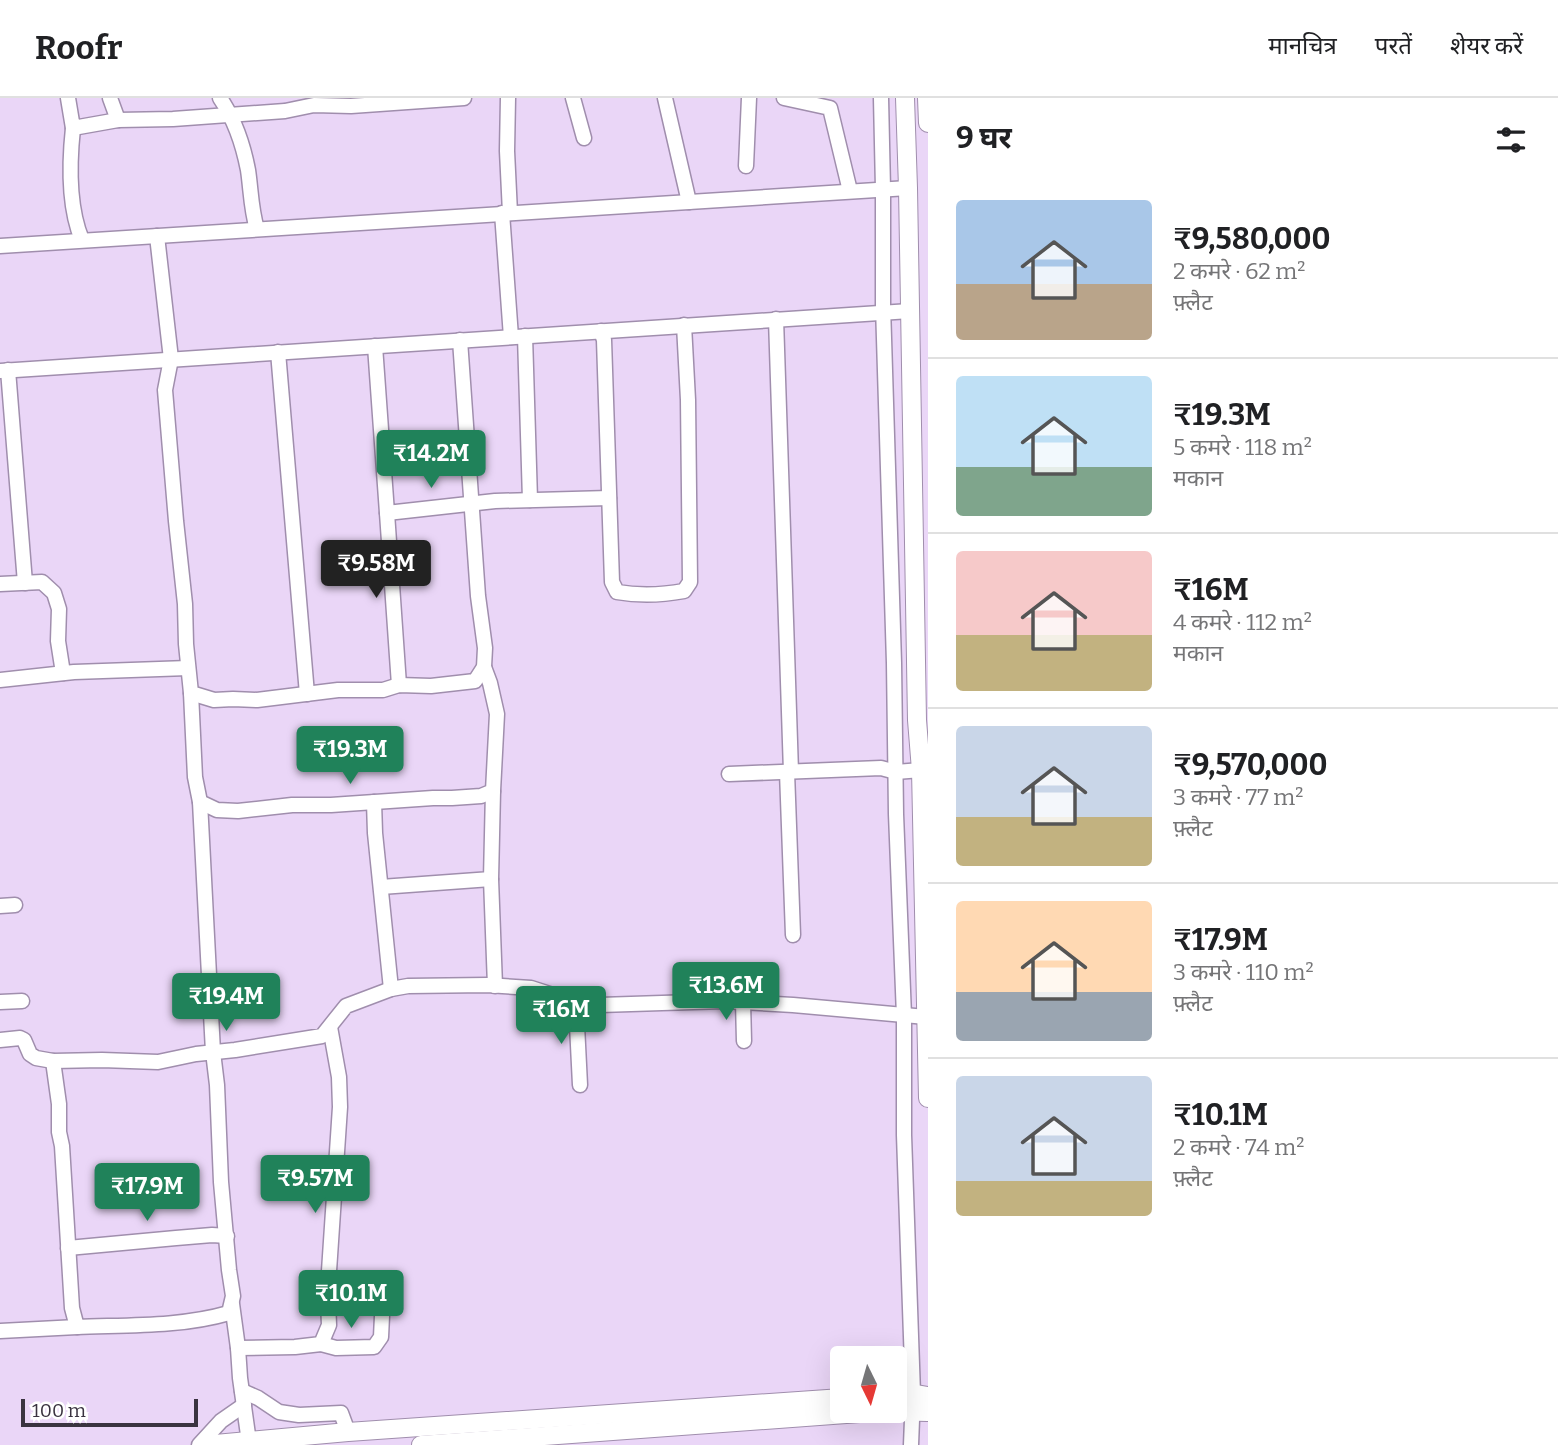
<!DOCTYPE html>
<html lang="hi">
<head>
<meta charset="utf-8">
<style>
  :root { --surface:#fff; --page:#f2f2f2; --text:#202124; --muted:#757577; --line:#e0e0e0; --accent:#20825a }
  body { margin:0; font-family:Bitter,"Noto Sans Devanagari",serif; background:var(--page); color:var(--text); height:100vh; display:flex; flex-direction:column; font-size:26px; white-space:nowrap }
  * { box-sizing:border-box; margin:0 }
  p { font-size:23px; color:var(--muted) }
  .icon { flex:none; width:38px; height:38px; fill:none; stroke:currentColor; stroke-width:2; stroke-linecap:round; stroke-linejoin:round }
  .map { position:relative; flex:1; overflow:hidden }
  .panel { display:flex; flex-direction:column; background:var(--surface); width:630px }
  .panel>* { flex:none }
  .needle { width:46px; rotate:175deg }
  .tools { position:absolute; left:830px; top:1248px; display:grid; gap:14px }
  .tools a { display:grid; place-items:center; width:77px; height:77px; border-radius:7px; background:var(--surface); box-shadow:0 7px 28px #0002; font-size:35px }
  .scale { position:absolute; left:21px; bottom:18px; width:177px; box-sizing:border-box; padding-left:7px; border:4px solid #3a3340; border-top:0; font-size:19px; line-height:24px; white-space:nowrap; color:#3a3340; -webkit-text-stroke:5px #fff; paint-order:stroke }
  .price { position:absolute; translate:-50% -60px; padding:0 16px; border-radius:7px; background:var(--accent); color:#fff; font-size:23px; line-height:46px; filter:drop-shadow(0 2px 4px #0008) }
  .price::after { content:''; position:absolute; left:50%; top:42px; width:21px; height:16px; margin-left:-10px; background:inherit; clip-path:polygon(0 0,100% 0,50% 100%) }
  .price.on { background:#222; color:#fff }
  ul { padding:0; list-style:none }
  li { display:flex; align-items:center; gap:21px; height:175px; padding:0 28px }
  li+li { border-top:2px solid var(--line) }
  li span { display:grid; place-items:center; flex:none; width:196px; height:140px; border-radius:7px; color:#555 }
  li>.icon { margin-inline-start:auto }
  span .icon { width:84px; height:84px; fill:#fffc; stroke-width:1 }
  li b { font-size:30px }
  h2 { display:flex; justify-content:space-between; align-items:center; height:84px; padding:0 28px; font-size:30px }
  header { display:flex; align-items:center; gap:42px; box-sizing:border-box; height:98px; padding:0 35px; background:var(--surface); border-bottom:2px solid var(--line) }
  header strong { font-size:33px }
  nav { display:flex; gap:38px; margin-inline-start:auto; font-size:24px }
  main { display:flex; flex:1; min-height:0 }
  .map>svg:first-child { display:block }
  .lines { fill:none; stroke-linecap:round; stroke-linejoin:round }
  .minor-casing { stroke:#a08ead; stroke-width:17 }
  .tertiary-casing { stroke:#a08ead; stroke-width:20 }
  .minor { stroke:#fff; stroke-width:14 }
  .tertiary { stroke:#fff; stroke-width:18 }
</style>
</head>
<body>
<header>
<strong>Roofr</strong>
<nav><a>मानचित्र</a><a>परतें</a><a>शेयर करें</a></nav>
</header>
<main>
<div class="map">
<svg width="928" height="1347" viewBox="0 0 928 1347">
  <rect width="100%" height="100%" fill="#ead6f7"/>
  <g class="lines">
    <g class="minor-casing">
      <g id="minor">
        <polyline points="68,0 73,30 118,22 173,21 285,13 314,7 351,8 464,0"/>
        <polyline points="110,0 118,22"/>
        <path d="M220,0C235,22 243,46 248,72C251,92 251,112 257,131"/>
        <polyline points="508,0 507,53 510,115"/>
        <polyline points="573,0 584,40"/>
        <polyline points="665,0 689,104"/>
        <polyline points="784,0 830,10 850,93"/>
        <polyline points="881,0 883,91 883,208 894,565 896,716 904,918 904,1037 913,1296 911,1347"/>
        <path d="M73,30C69,67 68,108 82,142"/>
        <polyline points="746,68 749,0"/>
        <polyline points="502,115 511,239"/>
        <polyline points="157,138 171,261 165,292 176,423 185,506 186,546 191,595 214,602 233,601 257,602 338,592 383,592 399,587 431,588 475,583 484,569 485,550 478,498 460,242"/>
        <polyline points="0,148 908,90"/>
        <polyline points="776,221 791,674"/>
        <path d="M601,233L604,242L612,484L617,494C640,498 662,497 684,493L690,484L688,302L684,227"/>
        <polyline points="525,238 530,402"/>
        <polyline points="375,248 387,415 495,403 609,400"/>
        <polyline points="278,254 307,596"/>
        <polyline points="8,272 25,485"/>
        <polyline points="0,273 910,213"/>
        <polyline points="387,415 399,587"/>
        <polyline points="0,486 42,484 54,495 59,511 58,543 63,575"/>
        <polyline points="0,582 74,574 188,570"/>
        <polyline points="191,595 195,679 200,704 217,712 238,713 292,707 331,707 433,700 452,700 481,698 493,693 497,616 490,585 484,569"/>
        <polyline points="787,674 793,837"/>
        <polyline points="729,676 881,670 896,674 921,672"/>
        <polyline points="374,704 375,735 391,891"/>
        <polyline points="491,781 495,888"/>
        <polyline points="381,789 491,781 493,693"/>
        <polyline points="0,808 15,807"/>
        <polyline points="0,904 22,903"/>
        <polyline points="743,904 744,943"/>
        <polyline points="576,907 580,987"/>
        <polyline points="0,942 20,940 24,942 30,956 36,960 53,963 102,962 158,964 196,956 235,952 322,938 346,908 391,891 408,888 487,887 531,890 559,899 569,908 724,903 793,907 926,919"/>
        <path d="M53,963L59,1006V1034L62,1048L72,1210L77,1229C127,1227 181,1229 229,1215L233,1198L229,1172L221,1084L217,987L213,954L200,704"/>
        <polyline points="68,1150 176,1140 212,1137 227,1138"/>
        <polyline points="232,1206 238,1250 240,1280 249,1344"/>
        <polyline points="0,1233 77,1229"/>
        <polyline points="321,1246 336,1250 374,1249 381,1239 382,1218"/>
        <polyline points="238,1250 295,1249 321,1246 329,1227 328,1203 329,1173 340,1009 339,979 330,929"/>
        <polyline points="242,1293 258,1300 279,1314 299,1317 341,1315 348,1334"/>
        <polyline points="199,1347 221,1323 244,1307"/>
      </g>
    </g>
    <g class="tertiary-casing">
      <g id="tertiary">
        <polyline points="905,0 908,90 917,622 921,672 928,1000"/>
        <polyline points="927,0 928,25"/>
        <polyline points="894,1296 909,1295 928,1298"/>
        <polyline points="204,1347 348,1334 842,1300"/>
        <polyline points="421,1347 887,1313 928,1314"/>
      </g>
    </g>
    <use href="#minor" class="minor"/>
    <use href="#tertiary" class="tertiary"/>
  </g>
</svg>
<div class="tools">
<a><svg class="needle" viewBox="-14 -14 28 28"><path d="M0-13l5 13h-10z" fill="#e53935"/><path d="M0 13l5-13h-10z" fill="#757577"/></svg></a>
</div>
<div class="scale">100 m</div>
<b class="price" style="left:431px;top:392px">₹14.2M</b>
<b class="price on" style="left:376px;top:502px">₹9.58M</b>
<b class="price" style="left:350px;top:688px">₹19.3M</b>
<b class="price" style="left:726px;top:924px">₹13.6M</b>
<b class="price" style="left:226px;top:935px">₹19.4M</b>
<b class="price" style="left:561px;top:948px">₹16M</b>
<b class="price" style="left:315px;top:1117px">₹9.57M</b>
<b class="price" style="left:147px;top:1125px">₹17.9M</b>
<b class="price" style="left:351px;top:1232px">₹10.1M</b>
</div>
<section class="panel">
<h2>9 घर<svg class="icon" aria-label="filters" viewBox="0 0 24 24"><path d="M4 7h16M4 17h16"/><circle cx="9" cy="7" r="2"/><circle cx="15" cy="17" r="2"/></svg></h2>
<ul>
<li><span style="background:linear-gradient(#a9c7e8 60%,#b9a48a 0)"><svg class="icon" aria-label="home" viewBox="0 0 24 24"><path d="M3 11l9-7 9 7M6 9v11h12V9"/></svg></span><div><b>₹9,580,000</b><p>2 कमरे · 62 m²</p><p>फ़्लैट</p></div></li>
<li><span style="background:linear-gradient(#bfe0f5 65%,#7fa58c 0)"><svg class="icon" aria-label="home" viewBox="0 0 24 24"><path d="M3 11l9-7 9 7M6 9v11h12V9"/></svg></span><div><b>₹19.3M</b><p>5 कमरे · 118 m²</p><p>मकान</p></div></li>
<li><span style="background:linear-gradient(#f6c9c9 60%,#c2b280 0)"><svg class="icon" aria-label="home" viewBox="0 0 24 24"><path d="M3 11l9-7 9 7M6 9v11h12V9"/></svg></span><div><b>₹16M</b><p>4 कमरे · 112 m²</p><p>मकान</p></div></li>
<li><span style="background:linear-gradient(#c9d6e8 65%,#c2b280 0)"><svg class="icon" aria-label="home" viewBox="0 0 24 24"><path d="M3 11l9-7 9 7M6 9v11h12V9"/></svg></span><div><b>₹9,570,000</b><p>3 कमरे · 77 m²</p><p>फ़्लैट</p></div></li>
<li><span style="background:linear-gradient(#ffd9b3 65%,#9aa5b1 0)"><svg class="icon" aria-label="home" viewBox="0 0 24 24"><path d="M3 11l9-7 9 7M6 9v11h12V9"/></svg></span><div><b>₹17.9M</b><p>3 कमरे · 110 m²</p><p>फ़्लैट</p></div></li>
<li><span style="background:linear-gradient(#c9d6e8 75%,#c2b280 0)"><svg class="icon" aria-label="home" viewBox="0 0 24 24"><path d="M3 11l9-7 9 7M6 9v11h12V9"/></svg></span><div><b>₹10.1M</b><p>2 कमरे · 74 m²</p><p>फ़्लैट</p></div></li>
</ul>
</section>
</main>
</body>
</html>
